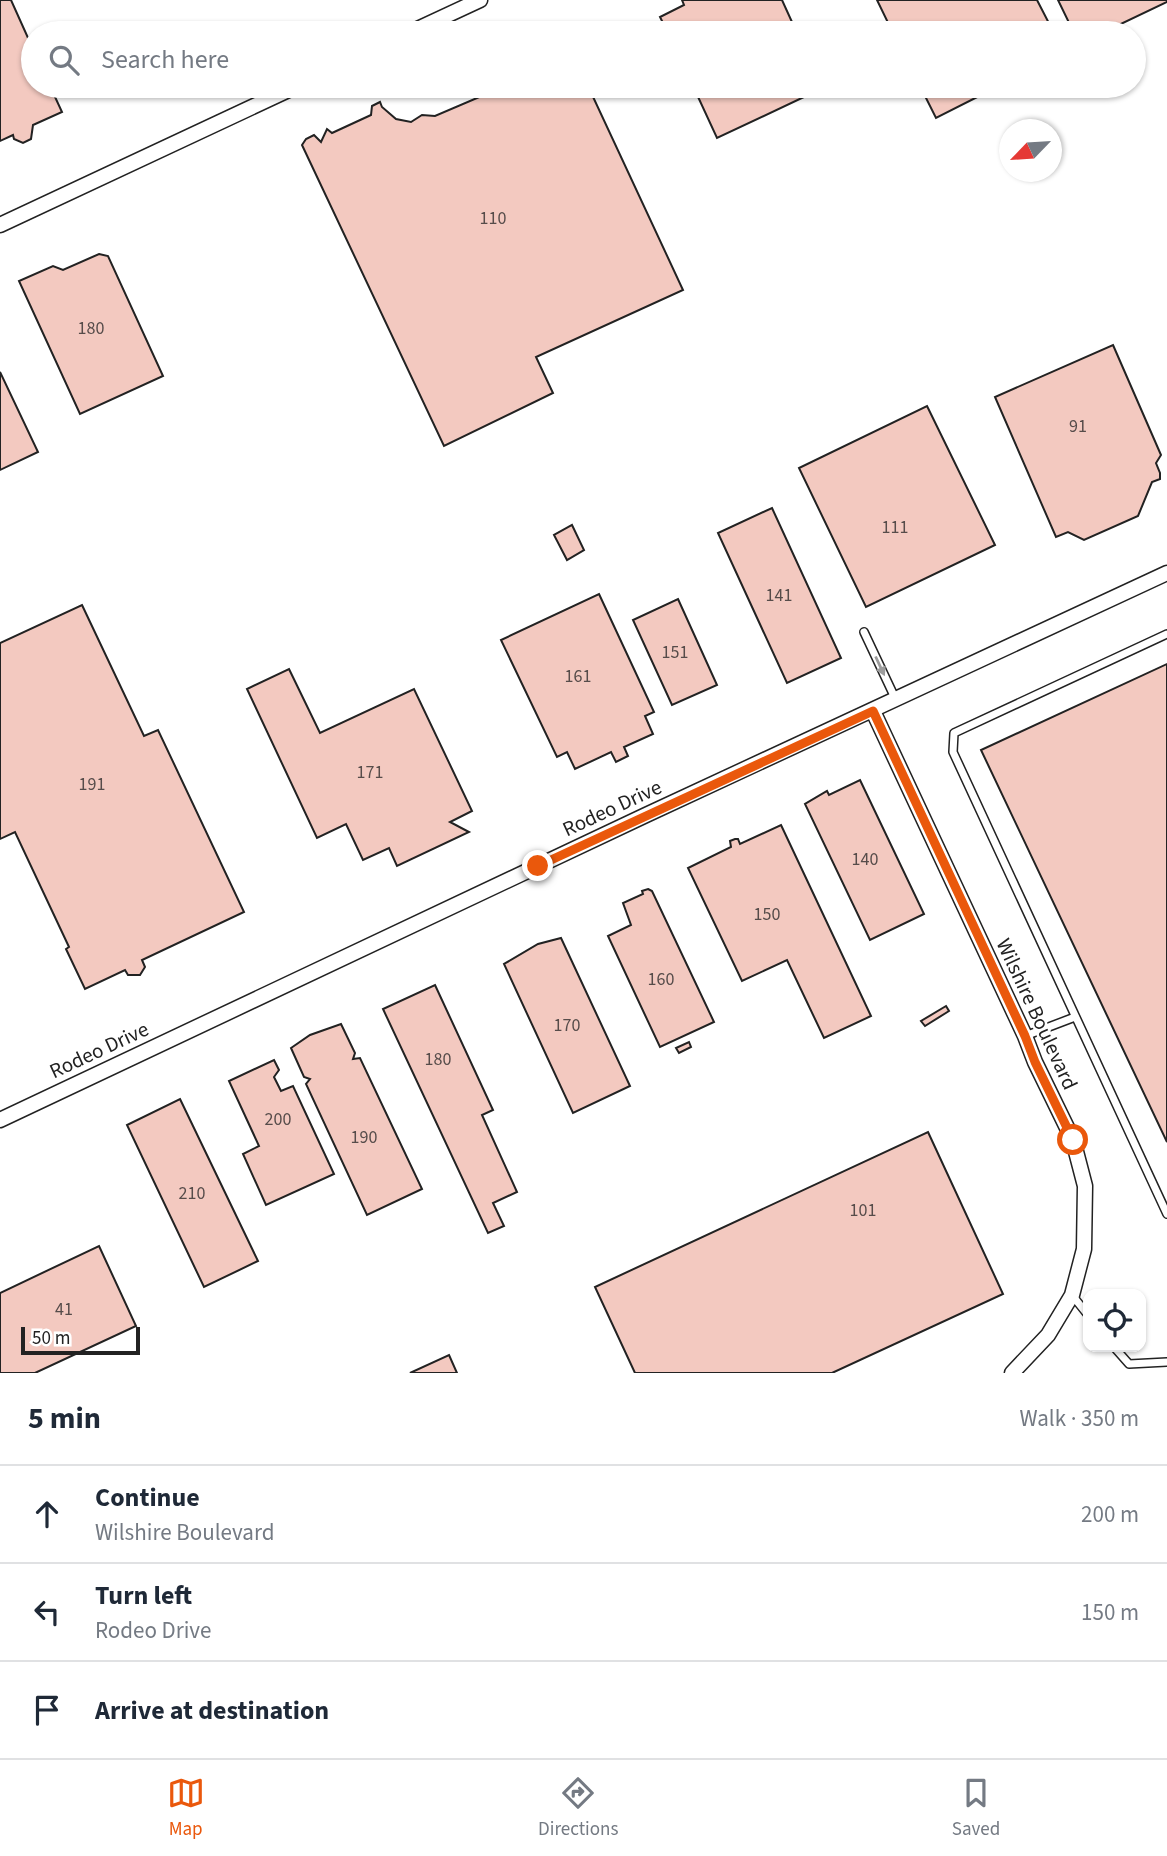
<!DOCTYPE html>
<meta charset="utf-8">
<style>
body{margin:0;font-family:"Source Sans 3",sans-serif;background:#f2f2f3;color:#1f2937}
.controls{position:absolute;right:21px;bottom:21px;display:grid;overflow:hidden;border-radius:14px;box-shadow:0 2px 5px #0004}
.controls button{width:63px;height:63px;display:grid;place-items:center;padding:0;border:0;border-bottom:2px solid #e0e1e3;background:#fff;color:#1f2937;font:35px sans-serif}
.compass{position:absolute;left:999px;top:119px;width:63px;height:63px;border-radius:50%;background:#fff;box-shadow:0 2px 5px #0004;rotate:245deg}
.scale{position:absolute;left:21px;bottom:18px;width:119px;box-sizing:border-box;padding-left:7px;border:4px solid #222;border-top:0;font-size:19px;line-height:24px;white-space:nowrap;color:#222;-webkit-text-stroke:5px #fff;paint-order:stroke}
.stop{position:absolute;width:21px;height:21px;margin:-16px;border:5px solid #ea580c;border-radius:50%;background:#fff}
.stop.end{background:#ea580c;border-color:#fff;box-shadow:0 2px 7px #0008}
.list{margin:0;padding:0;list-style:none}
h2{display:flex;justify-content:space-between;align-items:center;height:91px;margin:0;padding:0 28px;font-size:30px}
h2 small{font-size:23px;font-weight:400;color:#747a83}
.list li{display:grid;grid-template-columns:46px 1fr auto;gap:21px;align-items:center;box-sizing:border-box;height:98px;padding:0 28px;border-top:2px solid #e0e1e3}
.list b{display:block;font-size:26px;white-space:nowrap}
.list p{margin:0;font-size:23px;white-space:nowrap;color:#747a83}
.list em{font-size:23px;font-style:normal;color:#747a83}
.icon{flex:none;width:38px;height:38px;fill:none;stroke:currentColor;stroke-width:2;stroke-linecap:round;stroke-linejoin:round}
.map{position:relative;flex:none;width:1167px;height:1373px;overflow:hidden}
.search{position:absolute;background:#fff;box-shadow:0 2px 5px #0004;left:21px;right:21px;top:21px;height:77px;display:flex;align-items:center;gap:18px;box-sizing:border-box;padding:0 24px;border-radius:38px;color:#747a83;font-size:26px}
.sheet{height:385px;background:#fff}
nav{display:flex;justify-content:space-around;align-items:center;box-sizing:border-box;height:98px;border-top:2px solid #e0e1e3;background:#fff;font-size:19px;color:#747a83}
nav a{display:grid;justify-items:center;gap:4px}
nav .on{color:#ea580c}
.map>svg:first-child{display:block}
.building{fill:#f3c9c0;stroke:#222;stroke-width:2}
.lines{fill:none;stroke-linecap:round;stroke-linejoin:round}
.lane-casing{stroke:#222;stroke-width:10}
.street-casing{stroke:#222;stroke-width:17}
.lane{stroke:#fff;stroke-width:7}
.street{stroke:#fff;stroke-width:14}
.oneway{fill:#9c9c9c}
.route{stroke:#ea580c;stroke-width:9}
.labels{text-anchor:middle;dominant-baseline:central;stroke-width:5;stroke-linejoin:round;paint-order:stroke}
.number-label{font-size:18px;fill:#564c4a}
.street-label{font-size:21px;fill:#222;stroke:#fff}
</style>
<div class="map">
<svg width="1167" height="1373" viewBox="0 0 1167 1373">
<rect width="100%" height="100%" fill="#fff"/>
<!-- building -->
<g class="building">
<polygon points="0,0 11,0 33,49 33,86 50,86 62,112 33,125 31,139 23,143 14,139 13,135 0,141"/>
<polygon points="682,0 782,0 797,33 668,33 660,17 684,5"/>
<polygon points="877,0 1037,0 1054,33 893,33"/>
<polygon points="1058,0 1167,0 1167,2 1102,33 1074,33"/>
<polygon points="505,86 571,86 573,92 588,86 683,290 536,357 553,393 444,446 302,145 306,139 314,135 321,142 327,129 332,133 371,115 372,106 380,102 382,107 396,119 411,122 422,115 435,116"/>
<polygon points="693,86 822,86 823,88 717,138"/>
<polygon points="920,86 999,86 936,118"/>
<polygon points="99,254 108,256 163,376 80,414 19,281 53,266 63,270"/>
<polygon points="1113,345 1161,455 1156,463 1160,473 1160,479 1152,482 1138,516 1084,540 1068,532 1056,537 995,397"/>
<polygon points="0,372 38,452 0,470"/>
<polygon points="927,406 995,545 866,607 799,468"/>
<polygon points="772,508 841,658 787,683 718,533"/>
<polygon points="572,525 584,550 567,560 554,535"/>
<polygon points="599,594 654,712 645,716 653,734 624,747 628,756 616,762 611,752 575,769 567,752 557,757 501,640"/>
<polygon points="678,599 717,685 672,705 633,620"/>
<polygon points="82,605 144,736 158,730 244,912 142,960 145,967 140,975 128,975 125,970 85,989 66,949 69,947 15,832 0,839 0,643"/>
<polygon points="1167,664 1167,1142 981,750"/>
<polygon points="289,669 320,733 414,689 472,811 450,822 469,832 397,866 389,848 363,860 346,824 317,838 247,689"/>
<polygon points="860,780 924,914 870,940 805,804 827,791 829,795"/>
<polygon points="781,825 871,1016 824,1038 787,960 742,981 688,868 731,847 730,841 735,839 738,839 740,844"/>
<polygon points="648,889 652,891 714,1022 660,1047 608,936 631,925 623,903 643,894 642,891"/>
<polygon points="561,938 630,1086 573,1113 504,964 538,944"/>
<polygon points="435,985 493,1110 482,1115 517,1192 493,1203 504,1226 488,1233 383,1009"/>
<polygon points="946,1006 949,1011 925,1026 921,1021"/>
<polygon points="341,1024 355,1053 353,1059 360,1058 422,1189 367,1215 306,1084 310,1079 304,1077 291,1048 310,1035"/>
<polygon points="689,1042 691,1047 679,1053 676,1048"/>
<polygon points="274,1060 279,1070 274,1077 281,1091 293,1086 334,1174 266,1205 243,1154 259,1146 229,1081"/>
<polygon points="180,1099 258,1261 204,1287 127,1125"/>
<polygon points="928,1132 1003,1294 832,1373 635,1373 595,1287"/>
<polygon points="99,1246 136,1326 35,1373 0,1373 0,1293"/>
<polygon points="449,1355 457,1373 410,1373"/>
</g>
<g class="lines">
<defs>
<g id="lane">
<polyline points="864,632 896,700"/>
<polyline points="1167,634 954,733 953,752 1167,1214"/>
<polyline points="1025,1036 1075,1017"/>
<polyline points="1072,1295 1088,1315"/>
<polyline points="1114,1347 1129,1364 1167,1362"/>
</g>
<g id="street">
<polyline points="409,33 480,0"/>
<polyline points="0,225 297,86"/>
<polyline points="873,711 1025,1036 1035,1062 1073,1140 1085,1186 1084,1249 1072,1295 1048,1335 1012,1373"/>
<polyline points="0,1120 646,815 1167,573"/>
</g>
</defs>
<!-- lane casing -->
<use href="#lane" class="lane-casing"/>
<!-- street casing -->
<use href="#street" class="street-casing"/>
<!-- lane -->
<use href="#lane" class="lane"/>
<!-- street -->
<use href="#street" class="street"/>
</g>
<!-- one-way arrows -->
<defs><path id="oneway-solid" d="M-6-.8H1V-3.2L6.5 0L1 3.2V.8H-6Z" transform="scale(1.75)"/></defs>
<use class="oneway" href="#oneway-solid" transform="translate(880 666) rotate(65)"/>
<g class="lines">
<!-- route -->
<polyline class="route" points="538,866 873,711 1025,1036 1035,1062 1073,1140"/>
</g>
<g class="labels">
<!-- number labels -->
<g class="number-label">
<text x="493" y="218">110</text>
<text x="91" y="328">180</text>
<text x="1078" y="426">91</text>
<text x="895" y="527">111</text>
<text x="779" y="595">141</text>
<text x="675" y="652">151</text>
<text x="578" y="676">161</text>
<text x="370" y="772">171</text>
<text x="92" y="784">191</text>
<text x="865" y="859">140</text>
<text x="767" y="914">150</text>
<text x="661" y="979">160</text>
<text x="567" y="1025">170</text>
<text x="438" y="1059">180</text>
<text x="278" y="1119">200</text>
<text x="364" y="1137">190</text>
<text x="192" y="1193">210</text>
<text x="863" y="1210">101</text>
<text x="64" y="1309">41</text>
</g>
<!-- street labels -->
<g class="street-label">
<text transform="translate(612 808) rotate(-25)">Rodeo Drive</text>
<text transform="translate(1037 1014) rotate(65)">Wilshire Boulevard</text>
<text transform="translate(99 1050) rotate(-25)">Rodeo Drive</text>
</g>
</g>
</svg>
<div class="controls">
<button><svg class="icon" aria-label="locate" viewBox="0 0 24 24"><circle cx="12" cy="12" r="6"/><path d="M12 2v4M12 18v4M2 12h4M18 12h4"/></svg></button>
</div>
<svg class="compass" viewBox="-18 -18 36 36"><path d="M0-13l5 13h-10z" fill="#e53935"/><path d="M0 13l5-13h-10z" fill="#747a83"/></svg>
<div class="scale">50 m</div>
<div class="stop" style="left:1073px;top:1140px"></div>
<div class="stop end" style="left:538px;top:866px"></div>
<div class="search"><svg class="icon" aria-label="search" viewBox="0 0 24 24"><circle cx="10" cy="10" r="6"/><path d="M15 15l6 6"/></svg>Search here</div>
</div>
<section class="sheet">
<h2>5 min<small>Walk · 350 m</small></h2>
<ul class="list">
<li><svg class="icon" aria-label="ahead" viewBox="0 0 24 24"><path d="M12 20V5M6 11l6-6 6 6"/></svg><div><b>Continue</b><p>Wilshire Boulevard</p></div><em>200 m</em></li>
<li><svg class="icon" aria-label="left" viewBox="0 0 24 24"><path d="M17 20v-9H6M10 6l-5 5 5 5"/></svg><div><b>Turn left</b><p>Rodeo Drive</p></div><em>150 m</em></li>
<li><svg class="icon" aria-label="arrive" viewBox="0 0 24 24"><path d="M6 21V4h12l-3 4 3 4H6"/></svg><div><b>Arrive at destination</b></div></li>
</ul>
</section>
<nav>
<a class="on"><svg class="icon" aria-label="map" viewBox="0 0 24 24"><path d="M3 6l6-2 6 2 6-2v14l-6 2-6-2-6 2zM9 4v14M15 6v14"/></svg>Map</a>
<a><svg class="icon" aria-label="directions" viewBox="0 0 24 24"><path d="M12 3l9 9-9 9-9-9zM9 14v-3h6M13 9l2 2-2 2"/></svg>Directions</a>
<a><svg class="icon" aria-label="saved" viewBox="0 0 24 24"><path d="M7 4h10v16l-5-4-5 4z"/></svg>Saved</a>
</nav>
